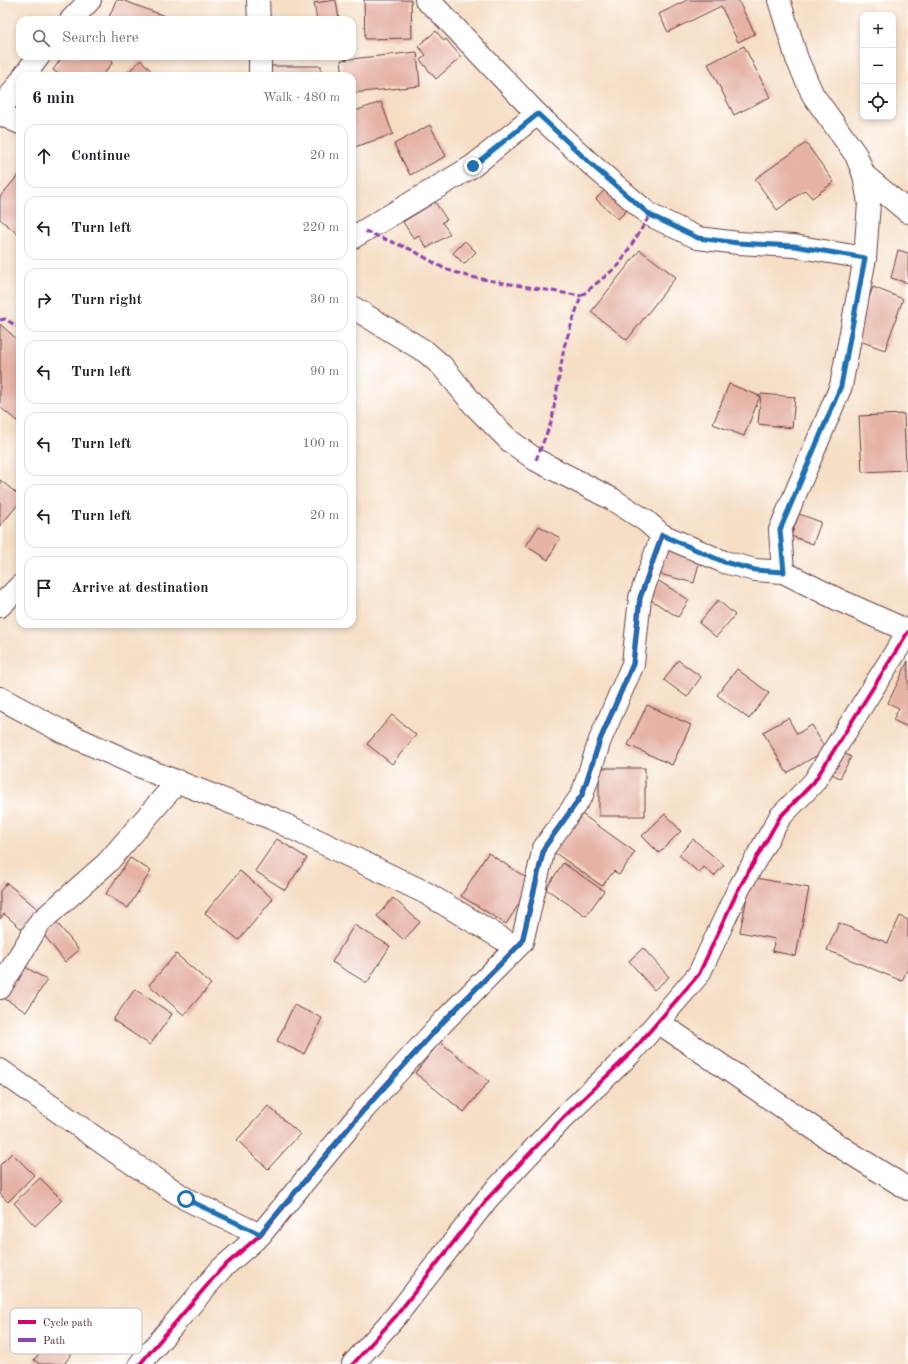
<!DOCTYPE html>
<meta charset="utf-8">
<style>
body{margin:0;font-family:"Old Standard TT",serif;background:#f6f6f6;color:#202124}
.controls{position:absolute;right:12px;top:12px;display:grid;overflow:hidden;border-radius:8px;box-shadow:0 2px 6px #0003}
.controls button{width:36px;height:36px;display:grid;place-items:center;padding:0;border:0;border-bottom:1px solid #e0e0e0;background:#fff;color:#202124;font:20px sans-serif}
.stop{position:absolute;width:12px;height:12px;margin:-9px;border:3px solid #1f6fb2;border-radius:50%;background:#fff}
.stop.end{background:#1f6fb2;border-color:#fff;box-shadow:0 1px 4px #0008}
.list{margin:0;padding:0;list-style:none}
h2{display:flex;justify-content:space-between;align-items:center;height:52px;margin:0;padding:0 16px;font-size:17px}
h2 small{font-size:13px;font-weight:400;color:#757577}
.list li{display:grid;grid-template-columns:26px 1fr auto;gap:12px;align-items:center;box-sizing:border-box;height:64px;margin:0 8px 8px;padding:0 8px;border:1px solid #e0e0e0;border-radius:12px}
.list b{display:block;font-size:15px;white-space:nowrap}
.list em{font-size:13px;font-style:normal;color:#757577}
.icon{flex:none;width:22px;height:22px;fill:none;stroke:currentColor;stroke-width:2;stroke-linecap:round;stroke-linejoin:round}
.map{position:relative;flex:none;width:908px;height:1364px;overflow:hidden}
.search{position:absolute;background:#fff;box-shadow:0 2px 6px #0003;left:16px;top:16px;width:340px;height:44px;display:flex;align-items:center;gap:10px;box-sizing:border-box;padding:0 14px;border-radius:12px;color:#757577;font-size:15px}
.panel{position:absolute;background:#fff;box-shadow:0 2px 6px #0003;left:16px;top:72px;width:340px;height:556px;border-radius:12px}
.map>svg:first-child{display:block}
.building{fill:#e5b2a4}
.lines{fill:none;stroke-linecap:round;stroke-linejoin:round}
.minor-casing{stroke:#643c42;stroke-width:24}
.minor{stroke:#fff;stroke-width:22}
.quiet{stroke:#8e44ad;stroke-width:3;stroke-dasharray:6 3;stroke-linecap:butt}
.cycleway-casing{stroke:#fff;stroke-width:6}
.cycleway{stroke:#d6006c;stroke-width:4}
.route{stroke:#1f6fb2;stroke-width:5}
.key{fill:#fff;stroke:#c9bcbf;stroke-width:1}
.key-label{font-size:11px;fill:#4a1f2b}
</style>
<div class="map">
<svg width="908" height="1364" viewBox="0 0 908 1364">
<rect width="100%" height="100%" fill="#fff"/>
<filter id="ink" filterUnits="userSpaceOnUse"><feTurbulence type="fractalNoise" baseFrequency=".025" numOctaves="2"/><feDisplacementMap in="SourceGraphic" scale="8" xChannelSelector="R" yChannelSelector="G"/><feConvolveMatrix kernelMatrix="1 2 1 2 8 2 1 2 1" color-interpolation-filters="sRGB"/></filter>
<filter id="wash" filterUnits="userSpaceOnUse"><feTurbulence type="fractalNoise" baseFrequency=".012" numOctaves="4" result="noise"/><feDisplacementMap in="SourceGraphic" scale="16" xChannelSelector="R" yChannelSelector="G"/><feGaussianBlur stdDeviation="0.9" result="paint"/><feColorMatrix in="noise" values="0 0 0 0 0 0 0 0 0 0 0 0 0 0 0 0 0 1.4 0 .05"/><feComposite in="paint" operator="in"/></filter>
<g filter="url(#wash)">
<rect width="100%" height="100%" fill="#f5dec4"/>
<g id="blocks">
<!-- building -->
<g class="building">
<polygon points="116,0 122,0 170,18 170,20 108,20"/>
<polygon points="336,0 339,20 317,20 314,3"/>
<polygon points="364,0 411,0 412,38 365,39"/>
<polygon points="687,0 738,0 755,34 738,42 721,6 668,32 659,14"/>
<polygon points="436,31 444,41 446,39 461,57 436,79 420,60 426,55 418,46"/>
<polygon points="744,46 770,97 734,115 708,64"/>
<polygon points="417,52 420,86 352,93 352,76 343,76 341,60"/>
<polygon points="63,56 104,56 113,62 102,76 61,76 53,70"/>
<polygon points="141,60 156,76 124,76"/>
<rect x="265" y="66" width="56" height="10"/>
<polygon points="381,102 393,134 352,148 352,112"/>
<polygon points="430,125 446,156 410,175 394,144"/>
<polygon points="806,143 834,182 812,198 805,190 777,210 755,179"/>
<polygon points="20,173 20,236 0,219 0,197"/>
<polygon points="608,186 630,207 618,219 596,199"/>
<polygon points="435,202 447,220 442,222 450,234 427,248 419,236 414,239 403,222"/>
<polygon points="465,241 476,252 464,264 453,253"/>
<polygon points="640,250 676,277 627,340 591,312"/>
<polygon points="898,250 908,253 908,283 891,278"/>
<polygon points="873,287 903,299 885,350 854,339"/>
<polygon points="0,324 20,342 20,422 18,422 0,407"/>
<polygon points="729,384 760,396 744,436 713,424"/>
<polygon points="761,394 795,397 792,428 758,424"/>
<polygon points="904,414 906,470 862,472 859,416"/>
<polygon points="0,480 20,496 20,502 0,526"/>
<polygon points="799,514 821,522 813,544 791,536"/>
<polygon points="539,526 560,538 548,560 526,546"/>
<polygon points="662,546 701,555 694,583 655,573"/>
<polygon points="654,578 689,600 678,617 643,595"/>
<polygon points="718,600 735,615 716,637 699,623"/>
<polygon points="678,660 701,677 687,697 664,680"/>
<polygon points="908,661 908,727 893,720 899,708 888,703"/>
<polygon points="737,669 769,693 749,719 717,695"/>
<polygon points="647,705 691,725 672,765 628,745"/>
<polygon points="392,715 416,735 392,764 367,744"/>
<polygon points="788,718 797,734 812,725 826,750 787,773 763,732"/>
<polygon points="840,751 851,757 840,778 828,772"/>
<rect x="599" y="768" width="46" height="48"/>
<polygon points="579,812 635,852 619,875 614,871 602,886 551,850"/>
<polygon points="665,814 681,831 659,853 642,836"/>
<polygon points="277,839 307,858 285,890 255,871"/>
<polygon points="693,839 724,865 714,876 704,867 699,873 679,855"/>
<polygon points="488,853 533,882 506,924 461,896"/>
<polygon points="130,858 151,871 128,908 106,894"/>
<polygon points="563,863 604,891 586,916 546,889"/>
<polygon points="240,871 273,899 239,940 205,913"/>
<polygon points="751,877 809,888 796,956 772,951 775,939 740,932"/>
<polygon points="7,883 40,911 23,930 4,914 0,919 0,891"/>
<polygon points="393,898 420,922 404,940 377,916"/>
<polygon points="900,916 908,920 908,967 902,981 827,950 839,923 888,943"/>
<polygon points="54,919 79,950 65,962 40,930"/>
<polygon points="354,925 390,946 367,983 332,962"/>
<polygon points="643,948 669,977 654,990 629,961"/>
<polygon points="176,954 211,984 184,1015 149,985"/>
<polygon points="22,965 47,980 26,1012 2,997"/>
<polygon points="135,989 172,1014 150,1045 113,1020"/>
<polygon points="294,1005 322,1018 304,1054 277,1041"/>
<polygon points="440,1042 489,1081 464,1112 415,1073"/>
<polygon points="268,1106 300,1134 268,1169 237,1140"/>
<polygon points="12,1153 34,1175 8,1202 0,1194 0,1165"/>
<polygon points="40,1178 62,1200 35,1226 14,1203"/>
<polygon points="56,1332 76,1348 64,1364 40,1364 34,1360"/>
</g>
</g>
</g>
<g filter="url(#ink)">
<use href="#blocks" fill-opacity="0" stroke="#643c42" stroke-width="1"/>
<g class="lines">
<defs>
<g id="minor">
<polyline points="258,0 259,20"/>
<polyline points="426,0 438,10 537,114 593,166 650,215 698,238 738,243 794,246 865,258"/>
<polyline points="779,0 797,59 813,95 856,155 864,175 869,203 865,258 841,386 780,530 783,572"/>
<polyline points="71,20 90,0"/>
<polyline points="260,56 260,76"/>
<polyline points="24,76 39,56"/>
<polyline points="0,110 20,82"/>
<polyline points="0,114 20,123"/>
<polyline points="864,175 908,212"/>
<polyline points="352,238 473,166 537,114"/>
<polyline points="352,307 426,352 442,366 474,405 510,441 536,460 612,499 646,521 662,535 724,562 755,570 783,572 839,600 908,631"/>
<polyline points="0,606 20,586"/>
<polyline points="0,698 63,732 155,773 271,818 424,892 516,947"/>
<polyline points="0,988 40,922 107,863 178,781"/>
<polyline points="658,1022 844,1149 908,1189"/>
<polyline points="0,1070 114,1151 186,1199 260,1235"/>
<polyline points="140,1364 221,1269 260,1235 364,1109 443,1022 522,942 544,848 582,795 600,740 633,664 640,598 662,535"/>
<polyline points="353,1364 396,1316 488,1198 563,1118 631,1053 699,974 738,890 780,817 814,782 908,632"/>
</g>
</defs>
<!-- minor casing -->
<use href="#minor" class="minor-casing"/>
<!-- minor -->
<use href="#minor" class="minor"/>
<!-- quiet -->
<g class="quiet">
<polyline points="365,231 412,250 445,269 470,277 581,296"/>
<polyline points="0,320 5,319 20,328"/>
<polyline points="536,460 552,420 564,347 581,296 619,265 650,215"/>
</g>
<defs>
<g id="cycleway">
<polyline points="140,1364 221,1269 260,1235 364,1109 443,1022 522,942 544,848 582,795 600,740 633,664 640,598 662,535"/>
<polyline points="353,1364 396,1316 488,1198 563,1118 631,1053 699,974 738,890 780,817 814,782 908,632"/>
</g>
</defs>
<!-- cycleway casing -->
<use href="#cycleway" class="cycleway-casing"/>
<!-- cycleway -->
<use href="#cycleway" class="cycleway"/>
</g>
</g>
<g class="lines" filter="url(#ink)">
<!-- route -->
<polyline class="route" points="186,1199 260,1234 364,1110 443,1022 522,942 544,848 582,795 600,740 633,664 640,598 662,535 724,562 755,570 784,572 780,530 841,386 865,258 794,246 738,243 698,238 650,215 593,166 538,114 473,166"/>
</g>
<!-- legend -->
<rect x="10" y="1308" width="132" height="46" rx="6" class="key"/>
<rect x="18" y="1320" width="18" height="4" fill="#d6006c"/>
<rect x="18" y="1338" width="18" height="4" fill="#8e44ad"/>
<g class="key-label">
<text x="43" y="1326">Cycle path</text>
<text x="43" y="1344">Path</text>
</g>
</svg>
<div class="controls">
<button>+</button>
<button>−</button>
<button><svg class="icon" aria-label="locate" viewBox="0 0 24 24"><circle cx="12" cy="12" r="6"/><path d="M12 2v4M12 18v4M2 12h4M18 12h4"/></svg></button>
</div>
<div class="stop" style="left:186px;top:1199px"></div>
<div class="stop end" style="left:473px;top:166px"></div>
<div class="search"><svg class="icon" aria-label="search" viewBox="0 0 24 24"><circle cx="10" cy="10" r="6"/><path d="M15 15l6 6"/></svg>Search here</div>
<section class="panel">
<h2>6 min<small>Walk · 480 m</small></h2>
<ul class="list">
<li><svg class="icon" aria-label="ahead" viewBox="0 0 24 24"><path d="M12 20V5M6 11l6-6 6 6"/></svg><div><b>Continue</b></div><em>20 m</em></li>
<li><svg class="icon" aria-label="left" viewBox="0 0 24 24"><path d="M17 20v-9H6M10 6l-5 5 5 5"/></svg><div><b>Turn left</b></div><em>220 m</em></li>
<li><svg class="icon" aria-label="right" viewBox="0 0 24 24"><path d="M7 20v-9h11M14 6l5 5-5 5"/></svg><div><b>Turn right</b></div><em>30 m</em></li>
<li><svg class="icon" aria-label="left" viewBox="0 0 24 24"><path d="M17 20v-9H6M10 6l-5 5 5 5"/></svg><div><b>Turn left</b></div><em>90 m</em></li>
<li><svg class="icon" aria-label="left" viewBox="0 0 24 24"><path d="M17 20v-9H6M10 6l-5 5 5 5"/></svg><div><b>Turn left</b></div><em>100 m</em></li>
<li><svg class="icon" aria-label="left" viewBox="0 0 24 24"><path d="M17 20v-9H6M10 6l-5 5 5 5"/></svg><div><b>Turn left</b></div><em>20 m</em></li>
<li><svg class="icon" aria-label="arrive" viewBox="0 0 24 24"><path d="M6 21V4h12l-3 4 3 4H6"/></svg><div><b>Arrive at destination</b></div></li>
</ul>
</section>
</div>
